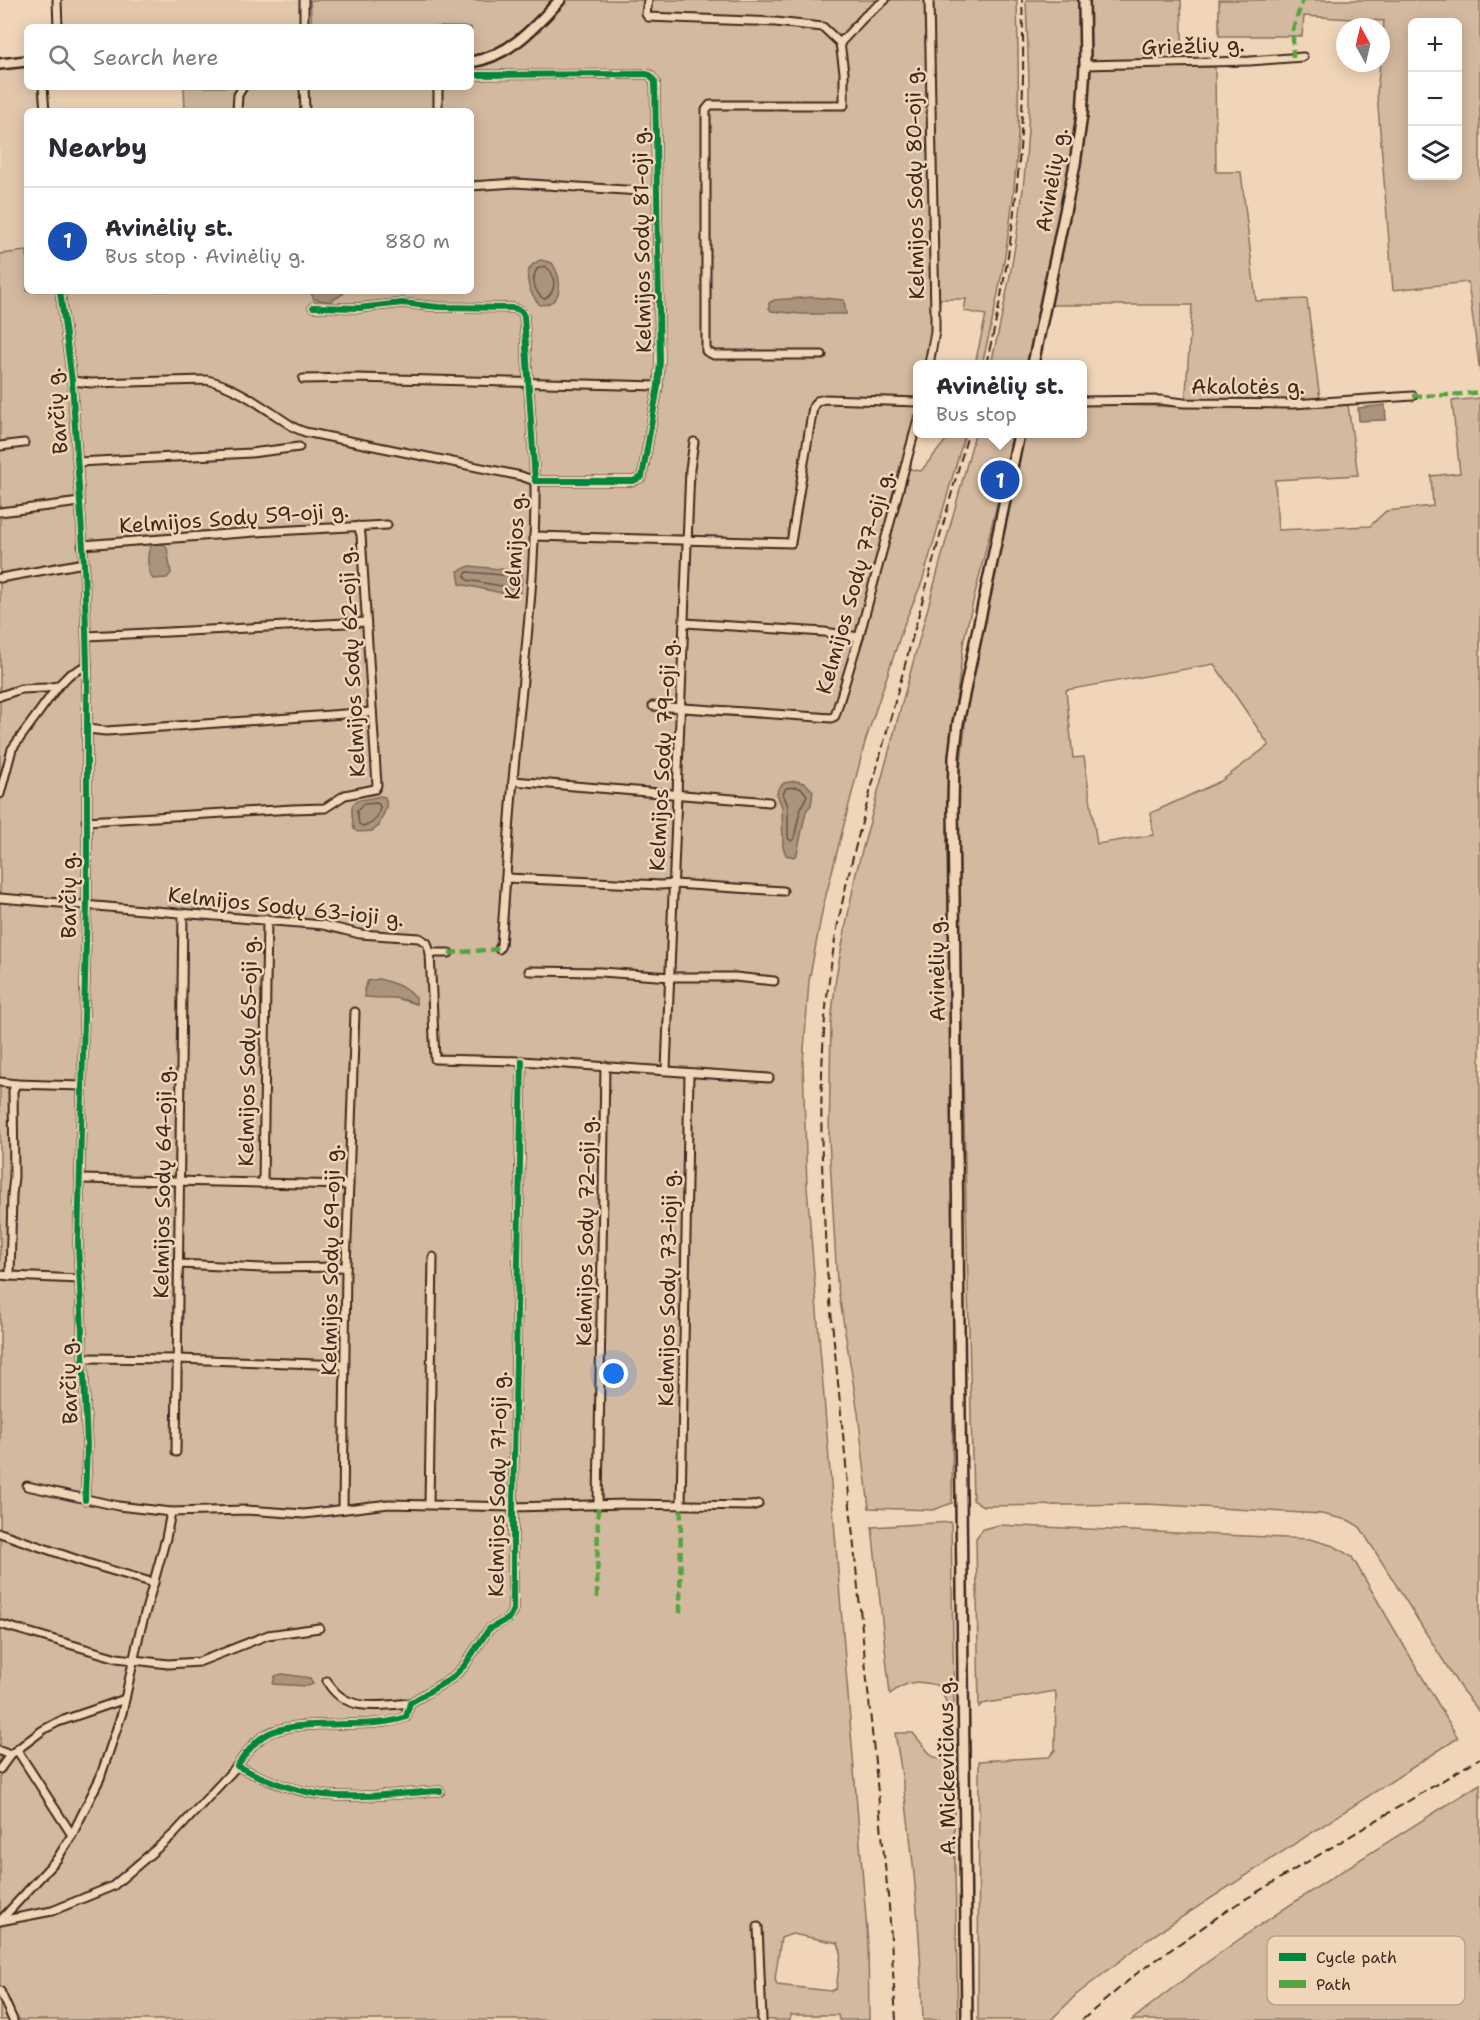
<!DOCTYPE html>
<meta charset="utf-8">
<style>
body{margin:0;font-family:"Shantell Sans",sans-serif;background:#f7f7f7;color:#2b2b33}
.controls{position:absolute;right:18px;top:18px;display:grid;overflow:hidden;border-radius:9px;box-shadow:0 3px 15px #0003}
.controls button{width:54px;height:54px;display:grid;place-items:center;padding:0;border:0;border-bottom:2px solid #e1e1e2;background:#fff;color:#2b2b33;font:30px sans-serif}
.compass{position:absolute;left:1336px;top:18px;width:54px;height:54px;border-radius:50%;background:#fff;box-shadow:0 3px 15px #0003;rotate:352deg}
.you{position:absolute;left:614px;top:1374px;width:21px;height:21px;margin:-15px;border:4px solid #fff;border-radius:50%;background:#1a73e8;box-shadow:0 0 0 9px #1a73e833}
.badge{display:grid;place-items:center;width:39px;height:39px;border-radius:50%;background:#0f766e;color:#fff;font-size:20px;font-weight:700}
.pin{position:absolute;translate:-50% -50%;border:3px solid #fff;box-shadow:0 2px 6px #0006}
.popup{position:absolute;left:913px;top:360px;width:174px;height:78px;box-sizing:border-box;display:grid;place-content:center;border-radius:9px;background:#fff;filter:drop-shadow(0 2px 4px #0005);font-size:20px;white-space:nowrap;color:#7c7c81}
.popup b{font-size:22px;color:#2b2b33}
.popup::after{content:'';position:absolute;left:50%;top:100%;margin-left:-12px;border:12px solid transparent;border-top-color:#fff}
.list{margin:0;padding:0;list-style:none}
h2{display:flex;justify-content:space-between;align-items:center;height:78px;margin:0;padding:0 24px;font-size:26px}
h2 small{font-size:20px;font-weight:400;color:#7c7c81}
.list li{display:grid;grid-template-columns:39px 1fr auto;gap:18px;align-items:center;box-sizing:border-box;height:108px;padding:0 24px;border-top:2px solid #e1e1e2}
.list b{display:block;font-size:22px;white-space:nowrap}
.list p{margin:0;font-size:20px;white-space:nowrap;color:#7c7c81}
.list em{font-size:20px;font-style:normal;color:#7c7c81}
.icon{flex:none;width:33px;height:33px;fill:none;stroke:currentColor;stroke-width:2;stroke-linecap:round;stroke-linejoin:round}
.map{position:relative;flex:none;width:1480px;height:2020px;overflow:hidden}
.search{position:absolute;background:#fff;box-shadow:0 3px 15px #0003;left:24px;top:24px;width:450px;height:66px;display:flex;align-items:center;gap:15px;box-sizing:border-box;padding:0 21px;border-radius:9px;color:#7c7c81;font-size:22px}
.panel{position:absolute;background:#fff;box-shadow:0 3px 15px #0003;left:24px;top:108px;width:450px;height:186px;border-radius:9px}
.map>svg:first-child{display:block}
.built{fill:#e2c7ab}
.green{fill:#d3b99f;stroke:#87725e;stroke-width:1.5;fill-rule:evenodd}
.water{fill:#ab947e;stroke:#7e6a58;stroke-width:1.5}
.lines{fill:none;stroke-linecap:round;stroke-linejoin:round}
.shore{stroke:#685444;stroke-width:1.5}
.street-casing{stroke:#3b2a1e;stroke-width:11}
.secondary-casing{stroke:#3b2a1e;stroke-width:14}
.street{stroke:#f1d5b8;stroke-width:7}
.secondary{stroke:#f1d5b8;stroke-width:9}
.rail{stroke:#3b2a1e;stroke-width:2;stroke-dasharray:9 4.5;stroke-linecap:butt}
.quiet{stroke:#54a441;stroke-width:4.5;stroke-dasharray:9 4.5;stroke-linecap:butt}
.cycleway-casing{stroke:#f1d5b8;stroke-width:10}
.cycleway{stroke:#00873e;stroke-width:6}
.labels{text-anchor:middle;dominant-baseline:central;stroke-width:5;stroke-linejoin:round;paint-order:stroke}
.street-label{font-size:21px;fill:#3b2a1e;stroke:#f1d5b8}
.key{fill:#f1d5b8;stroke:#baa28a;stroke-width:1.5}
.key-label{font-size:16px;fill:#3b2a1e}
</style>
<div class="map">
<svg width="1480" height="2020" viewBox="0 0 1480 2020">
<rect width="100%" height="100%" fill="#f1d5b8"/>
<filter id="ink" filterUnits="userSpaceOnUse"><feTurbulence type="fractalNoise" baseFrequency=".0167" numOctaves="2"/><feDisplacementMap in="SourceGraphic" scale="12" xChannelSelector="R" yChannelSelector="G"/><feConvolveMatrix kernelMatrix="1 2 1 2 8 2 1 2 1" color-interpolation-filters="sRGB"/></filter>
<g filter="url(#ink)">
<!-- built -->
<g class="built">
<polygon points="63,0 310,0 312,27 65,27"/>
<polygon points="27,68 27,87 40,87 41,111 27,111 27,251 0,254 0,71"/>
</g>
<!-- green -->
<g class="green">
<path d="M 310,0 L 552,0 C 529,25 506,49 471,56 L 471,27 L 312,27 Z"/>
<path d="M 568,0 L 1017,0 C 1018,44 1019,89 1018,133 C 1015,211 1001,289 982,364 L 975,364 L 986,315 L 964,311 L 966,299 L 940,299 L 936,340 L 931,364 L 918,364 L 917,432 L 910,469 L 921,471 L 951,434 L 965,434 L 922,582 L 905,622 L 865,742 L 823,907 L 809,981 L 803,1063 L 807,1187 L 868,1943 L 869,2020 L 839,2020 L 838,2015 L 791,2015 L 790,2020 L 0,2020 L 0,1927 L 11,1914 L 0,1912 L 0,254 L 27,251 L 27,291 L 471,291 L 471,111 L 185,111 L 184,87 L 471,87 L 471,65 C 518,53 535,35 568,0 ZM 368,981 L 416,1004 L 364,989 ZM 792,1934 L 838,1943 L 841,1952 L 836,1989 L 831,1991 L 777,1985 L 775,1979 L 781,1938 Z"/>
<path d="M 1026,0 L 1079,0 C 1081,56 1078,113 1070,168 C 1060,234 1042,299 1029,364 L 991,364 C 1012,277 1028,187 1029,96 C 1029,64 1027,32 1026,0 Z"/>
<path d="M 1090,0 L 1181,0 L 1183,67 L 1215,67 L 1216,172 L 1241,172 L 1256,301 L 1307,299 L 1321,407 L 1348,405 L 1358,475 L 1275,480 L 1278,530 L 1370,526 L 1386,511 L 1433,506 L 1431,476 L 1460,473 L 1452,401 L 1480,398 L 1480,1712 L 1461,1689 L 1360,1527 L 1348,1520 L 1322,1514 L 1146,1504 L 983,1506 L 973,1500 L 958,863 L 959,781 L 969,689 L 1023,434 L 1082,434 L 1083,404 L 1185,407 L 1192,305 L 1050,305 L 1080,155 L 1090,62 ZM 1214,664 L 1269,745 L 1221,781 L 1151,813 L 1153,835 L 1097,844 L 1084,757 L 1073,758 L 1066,690 Z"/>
<path d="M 1219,0 L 1480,0 L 1480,372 L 1468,282 L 1393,290 L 1377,94 L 1384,21 L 1304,16 L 1302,36 L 1219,36 ZM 1412,22 L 1458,22 L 1458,176 L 1412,176 Z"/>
<polygon points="975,434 1014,434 964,639 950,751 948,797 954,1291 952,1503 933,1510 869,1508 858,1413 837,1282 829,1140 831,1023 836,977 856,873"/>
<path d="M 951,1522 L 954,1704 L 948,1706 L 939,1686 C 918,1680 908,1680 890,1694 L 872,1527 Z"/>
<polygon points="999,1525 1310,1539 1334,1546 1352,1557 1458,1738 1148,1939 1076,1995 1051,2020 978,2020 979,1761 1049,1757 1055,1750 1056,1694 1055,1691 982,1704 979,1707 976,1538 983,1529"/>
<path d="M 895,1733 L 913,1733 L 932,1756 L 953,1764 L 958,2020 L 923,2020 C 920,1924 912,1828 895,1733 Z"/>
<path d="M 1480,1784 L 1480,2020 L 1132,2020 C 1241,1931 1361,1859 1480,1784 Z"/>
</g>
<!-- water -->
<g class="water">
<path d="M 541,260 L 552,263 C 562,278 565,304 540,305 C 528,292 519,268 541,260 Z"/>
<polygon points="310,291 344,291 344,293 330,302 314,299"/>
<polygon points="813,297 844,300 846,314 801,314 771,311 769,308 769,303 774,300"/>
<polygon points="1385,405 1386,420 1359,421 1358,408"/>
<path d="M 162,543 L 167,548 L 171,573 L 167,578 L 153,579 C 147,572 146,551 152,544 Z"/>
<polygon points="470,566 519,571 522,574 521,592 502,593 460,584 458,571"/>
<polygon points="797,781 806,784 813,791 811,805 806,811 797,854 794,857 786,855 783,847 782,807 777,794 778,789 784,783"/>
<path d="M 380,796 L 385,797 C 390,809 381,815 379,826 L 372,831 L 358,832 L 354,829 C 348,795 353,803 380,796 Z"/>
<path d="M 379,979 C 394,983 405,987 416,997 L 416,1004 C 397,995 385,999 365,997 L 364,990 L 368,981 Z"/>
<polygon points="282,1674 310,1678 313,1684 308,1686 273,1684 275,1676"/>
</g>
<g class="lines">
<!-- shore -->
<g class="shore">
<path d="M 545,266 C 557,274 557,293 544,299 C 534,292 531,279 537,269 Z"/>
<polygon points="467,572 514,576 516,578 516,585 513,588 467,580 465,576"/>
<polygon points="797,787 802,789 807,795 800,810 794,839 791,841 788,838 788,806 783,794 786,788"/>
<path d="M 363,804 L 377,803 L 380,806 C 379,817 373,825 362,826 L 359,824 L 357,811 Z"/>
</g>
<defs>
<g id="street">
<polyline points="57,0 58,27"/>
<polyline points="304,0 304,27"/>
<polyline points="648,0 646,14 648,17 775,22 823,27 840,43"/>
<polyline points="929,0 935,315 935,332 929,364"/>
<polyline points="1085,65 1250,61 1303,57"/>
<polyline points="43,87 45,111"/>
<polyline points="304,87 305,111"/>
<polyline points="237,111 238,95 243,87"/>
<polyline points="438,111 438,87"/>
<polyline points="471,186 515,183 656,192"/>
<polyline points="60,291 72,381 84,563 87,665 87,904 78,1243 87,1444 85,1500"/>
<polyline points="313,307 359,308 402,303 438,307 514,308 521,311 524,316 535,481 633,481 642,477 658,386 660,361 655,82 650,75 646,74 471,75"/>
<polyline points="822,355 714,355 706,351 706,110 710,105 844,105 844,72 840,43 866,15 885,0"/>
<polyline points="303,379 357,378 658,386"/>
<path d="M 72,381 L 91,383 L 207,380 C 239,387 268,411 295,428 L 305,432 L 521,476 L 535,481 C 536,573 524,666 515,758 C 509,820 506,883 501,945 L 499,949"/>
<polyline points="1082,401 1160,400 1184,403 1293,404 1413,396"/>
<polyline points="0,446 24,443"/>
<polyline points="78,462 251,453 299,447"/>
<polyline points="0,512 80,502"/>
<polyline points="534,536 791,543 813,407 817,401 825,399 918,402"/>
<polyline points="82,545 255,532 387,525"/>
<polyline points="0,578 84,563"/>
<polyline points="685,623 824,632 859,637"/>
<polyline points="87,636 366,622"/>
<polyline points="0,696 21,689 45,688 58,686 69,675 87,665"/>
<polyline points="653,706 818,717 831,718 835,716 859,637 918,419"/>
<polyline points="87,729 106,731 372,712"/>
<polyline points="513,781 769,802"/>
<polyline points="0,794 12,749 58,686"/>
<polyline points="86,821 293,809 325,808 345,795 375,789 377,785 361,535 358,526"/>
<polyline points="506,878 661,885 674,884 783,891"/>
<polyline points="0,898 323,925 360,934 419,938 427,943 430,953 435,1059 522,1061 769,1078"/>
<polyline points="430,953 449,953"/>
<polyline points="529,971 601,972 671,977 735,977 774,981"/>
<polyline points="666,1070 690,469 694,442"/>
<polyline points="0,1082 16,1084 13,1091 14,1177 12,1195 10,1276 0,1275"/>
<polyline points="16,1084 82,1086"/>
<polyline points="81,1179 349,1185"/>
<polyline points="263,1184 267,919"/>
<polyline points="179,1264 262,1268 346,1267"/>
<polyline points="10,1276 80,1279"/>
<polyline points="85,1358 178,1359 344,1365"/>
<polyline points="176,1452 183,913"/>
<polyline points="27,1486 118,1506 171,1512 246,1510 304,1514 389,1504 513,1507 627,1504 751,1506 758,1504"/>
<polyline points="429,1504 433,1257"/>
<polyline points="598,1504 605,1066"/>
<polyline points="681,1505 689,1073"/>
<polyline points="343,1509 346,1267 355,1012"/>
<polyline points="0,1533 87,1563 154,1583"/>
<polyline points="0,1624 117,1658 168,1664 199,1662 268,1635 319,1628"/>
<path d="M 327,1681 C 344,1713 380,1706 410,1703"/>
<polyline points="17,1750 72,1835"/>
<polyline points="0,1751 10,1755 43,1730 58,1722 125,1699"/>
<polyline points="0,1769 10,1755"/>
<path d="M 440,1791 C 402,1793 362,1799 324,1795 C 293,1791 265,1780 237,1766 C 244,1756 251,1745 261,1738 C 290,1715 368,1732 406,1717 L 410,1703 L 452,1678 L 464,1666 L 489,1629 L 508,1619 L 513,1610 L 513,1507 L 522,1061"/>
<polyline points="0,1921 57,1859 72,1835 100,1778 122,1713 139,1635 166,1538 171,1512"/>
<polyline points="0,1921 52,1911 113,1886 175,1833 237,1766"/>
<polyline points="758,1927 762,2020"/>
<polyline points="0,1991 13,2020"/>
</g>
<g id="secondary">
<path d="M 471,62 C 510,56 535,27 560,0"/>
<polyline points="0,64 27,61"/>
<polyline points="1033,364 1075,164 1082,115 1085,65 1084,0"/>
<polyline points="967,2020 953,806 954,757 958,723 1019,434"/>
</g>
</defs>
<!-- street casing -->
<use href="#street" class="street-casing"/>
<!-- secondary casing -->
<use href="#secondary" class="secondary-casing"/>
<!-- street -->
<use href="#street" class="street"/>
<!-- secondary -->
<use href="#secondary" class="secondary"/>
<!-- rail -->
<g class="rail">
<path d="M 986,364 C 1016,244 1027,124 1022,0"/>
<path d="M 896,2020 L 889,1906 L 827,1270 C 821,1164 816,1058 833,952 C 845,876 868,802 888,727 C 915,629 941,531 968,434"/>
<polyline points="1082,2020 1136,1974 1229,1909 1480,1758"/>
</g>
<!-- quiet -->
<g class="quiet">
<polyline points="1293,58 1293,29 1303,0"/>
<polyline points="1413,396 1452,395 1480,392"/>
<polyline points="449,953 499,949"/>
<polyline points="597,1598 598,1504"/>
<polyline points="680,1613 681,1505"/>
</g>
<defs>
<g id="cycleway">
<polyline points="60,291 72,381 84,563 87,665 87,904 78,1243 87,1444 85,1500"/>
<polyline points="313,307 359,308 402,303 438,307 514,308 521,311 524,316 535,481 633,481 642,477 658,386 660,361 655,82 650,75 646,74 471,75"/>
<path d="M 440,1791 C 402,1793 362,1799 324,1795 C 293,1791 265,1780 237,1766 C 244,1756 251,1745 261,1738 C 290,1715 368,1732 406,1717 L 410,1703 L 452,1678 L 464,1666 L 489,1629 L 508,1619 L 513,1610 L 513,1507 L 522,1061"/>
</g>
</defs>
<!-- cycleway casing -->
<use href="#cycleway" class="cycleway-casing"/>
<!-- cycleway -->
<use href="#cycleway" class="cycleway"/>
</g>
</g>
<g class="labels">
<!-- street labels -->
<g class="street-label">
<text transform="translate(1193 46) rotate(-2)">Griežlių g.</text>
<text transform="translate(1052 180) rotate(-80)">Avinėlių g.</text>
<text transform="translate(915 183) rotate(-91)">Kelmijos Sodų 80-oji g.</text>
<text transform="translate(642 240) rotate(-91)">Kelmijos Sodų 81-oji g.</text>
<text x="1248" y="387">Akalotės g.</text>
<text transform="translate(57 411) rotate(-95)">Barčių g.</text>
<text transform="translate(234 518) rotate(-4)">Kelmijos Sodų 59-oji g.</text>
<text transform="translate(515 546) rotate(-87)">Kelmijos g.</text>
<text transform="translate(855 582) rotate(-74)">Kelmijos Sodų 77-oji g.</text>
<text transform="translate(352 662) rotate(-93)">Kelmijos Sodų 62-oji g.</text>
<text transform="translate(663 755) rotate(-87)">Kelmijos Sodų 79-oji g.</text>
<text transform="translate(69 895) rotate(-90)">Barčių g.</text>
<text transform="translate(286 907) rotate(6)">Kelmijos Sodų 63-ioji g.</text>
<text transform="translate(937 969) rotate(-91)">Avinėlių g.</text>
<text transform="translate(248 1051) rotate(-89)">Kelmijos Sodų 65-oji g.</text>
<text transform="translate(163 1182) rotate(-89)">Kelmijos Sodų 64-oji g.</text>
<text transform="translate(586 1231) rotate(-89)">Kelmijos Sodų 72-oji g.</text>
<text transform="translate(331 1260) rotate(-89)">Kelmijos Sodų 69-oji g.</text>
<text transform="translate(668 1288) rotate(-89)">Kelmijos Sodų 73-ioji g.</text>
<text transform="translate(69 1381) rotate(-92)">Barčių g.</text>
<text transform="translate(498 1484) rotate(-89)">Kelmijos Sodų 71-oji g.</text>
<text transform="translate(947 1766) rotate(-91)">A. Mickevičiaus g.</text>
</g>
</g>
<!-- legend -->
<rect x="1267" y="1936" width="198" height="69" rx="9" class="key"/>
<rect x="1279" y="1953" width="27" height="8" fill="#00873e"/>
<rect x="1279" y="1980" width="27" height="8" fill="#54a441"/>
<g class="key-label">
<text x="1316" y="1963">Cycle path</text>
<text x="1316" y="1990">Path</text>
</g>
</svg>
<div class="controls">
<button>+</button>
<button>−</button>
<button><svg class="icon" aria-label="layers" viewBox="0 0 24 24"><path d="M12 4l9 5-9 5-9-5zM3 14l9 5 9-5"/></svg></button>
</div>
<svg class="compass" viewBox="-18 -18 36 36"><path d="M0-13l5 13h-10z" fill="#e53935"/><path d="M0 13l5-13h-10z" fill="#7c7c81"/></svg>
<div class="you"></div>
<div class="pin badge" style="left:1000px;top:480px;background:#1a4fb4">1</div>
<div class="popup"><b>Avinėlių st.</b>Bus stop</div>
<div class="search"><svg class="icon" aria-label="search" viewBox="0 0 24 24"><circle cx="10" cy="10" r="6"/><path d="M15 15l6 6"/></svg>Search here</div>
<section class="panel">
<h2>Nearby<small></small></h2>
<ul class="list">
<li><span class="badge" style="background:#1a4fb4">1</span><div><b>Avinėlių st.</b><p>Bus stop · Avinėlių g.</p></div><em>880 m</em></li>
</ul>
</section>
</div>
